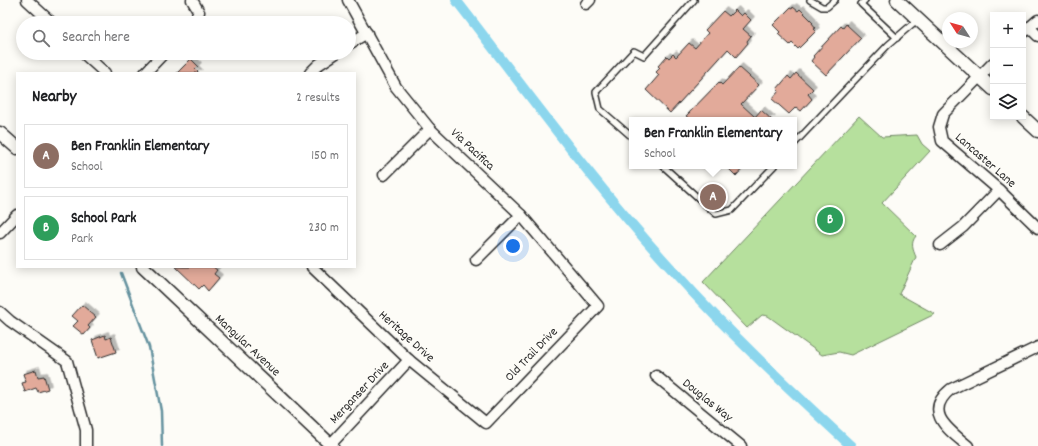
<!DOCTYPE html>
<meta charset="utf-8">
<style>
body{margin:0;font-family:Dekko,sans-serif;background:#f6f6f6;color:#202124}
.controls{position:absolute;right:12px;top:12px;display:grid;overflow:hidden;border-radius:0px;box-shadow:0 2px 10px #0003}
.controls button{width:36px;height:36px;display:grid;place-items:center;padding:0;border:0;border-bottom:1px solid #e0e0e0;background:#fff;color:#202124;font:20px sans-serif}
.compass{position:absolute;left:942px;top:12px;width:36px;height:36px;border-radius:50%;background:#fff;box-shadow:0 2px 10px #0003;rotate:306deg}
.you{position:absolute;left:513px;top:246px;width:14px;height:14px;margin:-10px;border:3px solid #fff;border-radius:50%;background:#1a73e8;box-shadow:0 0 0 6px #1a73e833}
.badge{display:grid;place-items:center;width:26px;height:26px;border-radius:50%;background:#b45309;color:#fff;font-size:13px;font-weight:700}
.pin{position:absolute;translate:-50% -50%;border:2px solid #fff;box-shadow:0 1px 4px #0006}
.popup{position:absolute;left:629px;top:117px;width:168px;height:52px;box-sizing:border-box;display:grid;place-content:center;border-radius:0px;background:#fff;filter:drop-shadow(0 1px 3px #0005);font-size:13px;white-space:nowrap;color:#757577}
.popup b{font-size:15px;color:#202124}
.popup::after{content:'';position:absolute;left:50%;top:100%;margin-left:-8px;border:8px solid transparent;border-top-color:#fff}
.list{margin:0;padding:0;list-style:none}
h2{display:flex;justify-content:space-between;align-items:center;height:52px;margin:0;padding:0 16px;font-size:17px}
h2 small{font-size:13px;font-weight:400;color:#757577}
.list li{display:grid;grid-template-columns:26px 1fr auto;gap:12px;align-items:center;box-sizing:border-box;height:64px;margin:0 8px 8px;padding:0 8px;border:1px solid #e0e0e0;border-radius:0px}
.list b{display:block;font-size:15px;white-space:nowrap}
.list p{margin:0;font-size:13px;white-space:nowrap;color:#757577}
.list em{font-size:13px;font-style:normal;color:#757577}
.icon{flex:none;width:22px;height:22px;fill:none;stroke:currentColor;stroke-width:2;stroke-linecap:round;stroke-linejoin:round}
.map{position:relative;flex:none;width:1038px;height:446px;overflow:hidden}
.search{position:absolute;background:#fff;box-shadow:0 2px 10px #0003;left:16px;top:16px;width:340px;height:44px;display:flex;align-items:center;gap:10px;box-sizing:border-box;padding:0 14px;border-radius:22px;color:#757577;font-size:15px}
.panel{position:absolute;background:#fff;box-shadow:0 2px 10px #0003;left:16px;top:72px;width:340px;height:196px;border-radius:0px}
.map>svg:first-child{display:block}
.green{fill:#b6e09d;stroke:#708664}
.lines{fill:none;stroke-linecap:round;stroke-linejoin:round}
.stream{stroke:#65929f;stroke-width:2.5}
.canal{stroke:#8cd6ed;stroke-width:10}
.building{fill:#e2aa9a;stroke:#2b2b2b;filter:url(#shadow)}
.service-casing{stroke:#2b2b2b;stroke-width:8}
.minor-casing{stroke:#2b2b2b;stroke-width:13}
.tertiary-casing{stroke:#2b2b2b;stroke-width:15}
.service{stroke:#fdfcf7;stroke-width:5}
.minor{stroke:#fdfcf7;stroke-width:10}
.tertiary{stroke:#fdfcf7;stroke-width:12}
.labels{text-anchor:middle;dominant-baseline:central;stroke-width:3;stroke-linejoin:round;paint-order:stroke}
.street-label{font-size:13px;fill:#2b2b2b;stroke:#fdfcf7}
</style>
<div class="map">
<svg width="1038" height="446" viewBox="0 0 1038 446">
<defs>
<filter id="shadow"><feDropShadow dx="3.5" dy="-3.5" stdDeviation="0" flood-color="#0004"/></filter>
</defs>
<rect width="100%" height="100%" fill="#fdfcf7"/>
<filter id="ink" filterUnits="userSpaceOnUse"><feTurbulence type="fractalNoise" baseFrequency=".025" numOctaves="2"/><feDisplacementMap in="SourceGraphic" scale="8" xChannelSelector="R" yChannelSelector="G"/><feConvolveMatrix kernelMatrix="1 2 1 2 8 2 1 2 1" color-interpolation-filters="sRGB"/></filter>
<g filter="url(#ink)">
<!-- green -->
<path class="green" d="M 859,116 L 882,137 L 917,135 L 922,144 L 930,151 L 882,203 L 916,236 C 910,243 913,250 916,257 L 899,294 L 935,314 L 851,355 L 839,352 L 822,355 L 768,316 L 762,315 L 747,328 L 703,282 Z"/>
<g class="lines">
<!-- stream -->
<polyline class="stream" points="121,273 149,347 161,411 162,446"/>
<!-- canal -->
<path class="canal" d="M 456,0 C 528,93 598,190 678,276 C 732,336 792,391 851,446"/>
</g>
<!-- building -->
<g class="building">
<polygon points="793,7 798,11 800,9 813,22 812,23 816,28 814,29 816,31 798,49 792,43 790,45 778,34 780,32 773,25 790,8 792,9"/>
<polygon points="735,10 741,16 744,13 751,20 743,29 751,36 747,41 748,43 736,57 728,49 670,113 646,90 659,75 656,72 660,68 658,66 667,56 669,58 673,54 676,57 689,43 695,48 708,33 705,30 723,11 729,16"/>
<polygon points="846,24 861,38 826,75 811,61 814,57 813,56 841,26 843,28"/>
<polygon points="191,59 198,66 195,69 199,73 177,73"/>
<polygon points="739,67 759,85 741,104 755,117 761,110 772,120 691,120 686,116 719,82 722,85"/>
<polygon points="796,73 813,89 808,94 812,99 801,111 796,107 789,114 772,99 779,91 777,89 788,76 791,79"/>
<polygon points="726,166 745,166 736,176"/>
<polygon points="176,267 213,267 217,270 214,274 219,278 208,291 203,285 199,289"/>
<polygon points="82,305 96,317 88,326 90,328 84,335 73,326 78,321 72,316"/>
<polygon points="105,335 106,339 111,337 116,352 98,358 92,340"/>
<polygon points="36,370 38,377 44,376 48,389 38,392 36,388 25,392 22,383 26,382 23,374"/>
</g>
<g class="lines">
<defs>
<g id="service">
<polyline points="810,0 822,7 827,7 835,0"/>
<polyline points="865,0 861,4 897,38"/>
<polyline points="632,137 600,109 596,92 634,51 644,56 694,0"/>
<polyline points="794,144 888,45 917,20"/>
<polyline points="663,166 716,214 732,210 774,166"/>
</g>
<g id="minor">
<polyline points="27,0 52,23"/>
<polyline points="192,0 199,12 193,23"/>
<polyline points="586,4 590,0"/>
<polyline points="1029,27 1038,36"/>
<polyline points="1023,33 1038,20"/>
<polyline points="349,44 367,33"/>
<polyline points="83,53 105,73"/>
<polyline points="993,63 943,114 939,127 942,141 999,190 1038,228"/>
<polyline points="145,73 164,53"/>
<polyline points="310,73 318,65 336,53"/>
<polyline points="384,175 430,129"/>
<polyline points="0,233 17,215"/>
<polyline points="940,245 963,227 999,190"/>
<polyline points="476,260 521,215"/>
<polyline points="312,267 409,360 486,423 598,306 521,215 430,129 396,87 348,0"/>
<polyline points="0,312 10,321 67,361 86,430 86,446"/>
<polyline points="656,376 741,446"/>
<polyline points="329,446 409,360"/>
<path d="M 968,446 C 949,430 922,412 951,389 L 1038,347"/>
</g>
<g id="tertiary">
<polyline points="897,0 993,89"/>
<polyline points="1023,117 1038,131"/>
<polyline points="0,133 17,148"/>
<polyline points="143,267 332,446"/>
</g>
</defs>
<!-- service casing -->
<use href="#service" class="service-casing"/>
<!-- minor casing -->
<use href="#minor" class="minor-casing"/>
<!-- tertiary casing -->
<use href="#tertiary" class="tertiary-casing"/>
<!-- service -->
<use href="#service" class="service"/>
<!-- minor -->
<use href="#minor" class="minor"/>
<!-- tertiary -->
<use href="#tertiary" class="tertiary"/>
</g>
</g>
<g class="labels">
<!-- street labels -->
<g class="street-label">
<text transform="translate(472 150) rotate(43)">Via Pacifica</text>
<text transform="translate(985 161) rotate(41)">Lancaster Lane</text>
<text transform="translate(406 337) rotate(42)">Heritage Drive</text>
<text transform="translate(247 346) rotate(43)">Mangular Avenue</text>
<text transform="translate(532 355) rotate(-46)">Old Trail Drive</text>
<text transform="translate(360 393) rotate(-47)">Merganser Drive</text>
<text transform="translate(707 401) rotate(39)">Douglas Way</text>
</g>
</g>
</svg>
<div class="controls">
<button>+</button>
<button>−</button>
<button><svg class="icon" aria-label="layers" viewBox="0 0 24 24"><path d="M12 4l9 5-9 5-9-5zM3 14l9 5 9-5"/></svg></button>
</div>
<svg class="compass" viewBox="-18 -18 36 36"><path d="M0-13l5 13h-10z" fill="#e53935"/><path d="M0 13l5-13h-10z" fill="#757577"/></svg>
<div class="you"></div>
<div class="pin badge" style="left:713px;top:197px;background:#8d6e63">A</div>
<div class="popup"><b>Ben Franklin Elementary</b>School</div>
<div class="pin badge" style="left:830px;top:220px;background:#2e9e5b">B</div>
<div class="search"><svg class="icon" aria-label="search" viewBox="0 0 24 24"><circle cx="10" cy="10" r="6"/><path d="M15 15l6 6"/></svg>Search here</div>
<section class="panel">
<h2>Nearby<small>2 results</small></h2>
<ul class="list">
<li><span class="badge" style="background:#8d6e63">A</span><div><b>Ben Franklin Elementary</b><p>School</p></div><em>150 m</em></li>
<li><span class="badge" style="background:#2e9e5b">B</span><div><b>School Park</b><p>Park</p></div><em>230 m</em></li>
</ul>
</section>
</div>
